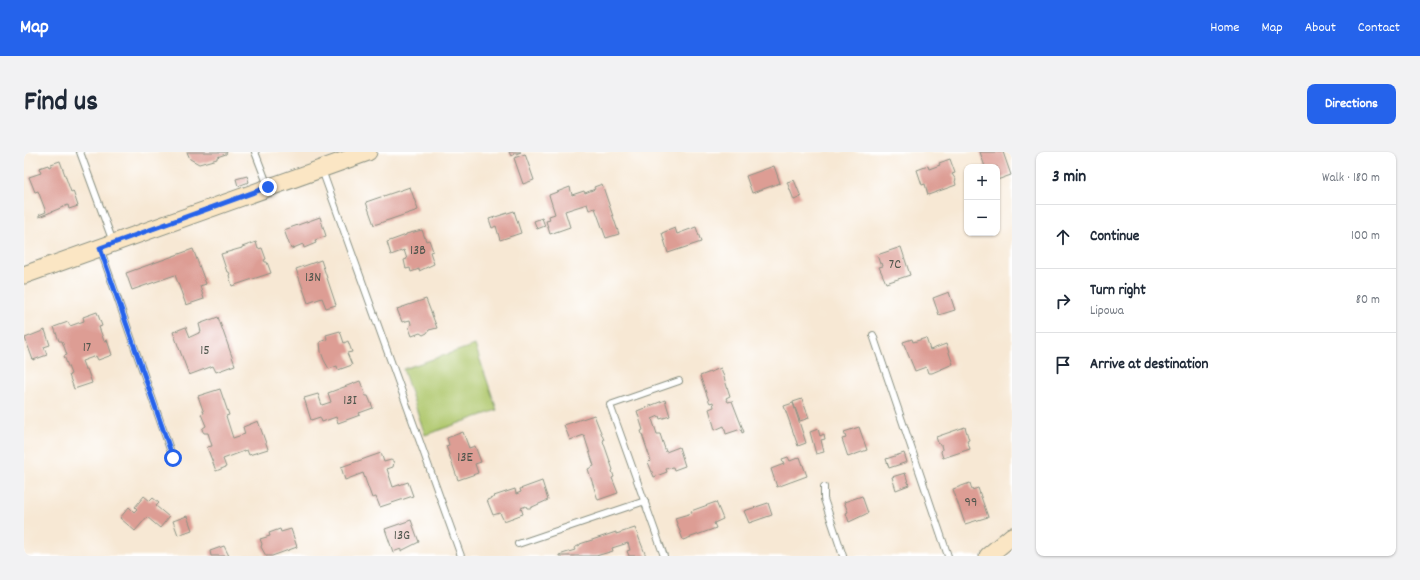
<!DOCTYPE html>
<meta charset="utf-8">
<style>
body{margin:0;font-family:Dekko,sans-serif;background:#f2f2f3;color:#1f2937}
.controls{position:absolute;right:12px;top:12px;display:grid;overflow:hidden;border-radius:8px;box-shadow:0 1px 3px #0004}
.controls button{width:36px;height:36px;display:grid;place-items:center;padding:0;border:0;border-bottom:1px solid #e0e1e3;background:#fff;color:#1f2937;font:20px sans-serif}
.stop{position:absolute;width:12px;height:12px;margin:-9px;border:3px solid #2563eb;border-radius:50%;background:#fff}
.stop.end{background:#2563eb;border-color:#fff;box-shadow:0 1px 4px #0008}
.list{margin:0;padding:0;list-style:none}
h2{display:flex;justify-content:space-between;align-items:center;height:52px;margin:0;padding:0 16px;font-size:17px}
h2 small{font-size:13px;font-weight:400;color:#747a83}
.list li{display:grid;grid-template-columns:26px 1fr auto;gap:12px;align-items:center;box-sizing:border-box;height:64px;padding:0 16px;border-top:1px solid #e0e1e3}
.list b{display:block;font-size:15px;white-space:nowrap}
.list p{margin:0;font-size:13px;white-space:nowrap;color:#747a83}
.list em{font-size:13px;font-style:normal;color:#747a83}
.icon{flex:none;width:22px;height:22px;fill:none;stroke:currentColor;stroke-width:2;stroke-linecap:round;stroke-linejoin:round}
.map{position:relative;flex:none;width:988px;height:404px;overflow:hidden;border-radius:8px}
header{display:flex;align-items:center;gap:24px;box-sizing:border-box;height:56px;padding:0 20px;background:#2563eb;color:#fff}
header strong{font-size:19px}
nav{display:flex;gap:22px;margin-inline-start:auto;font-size:14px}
.intro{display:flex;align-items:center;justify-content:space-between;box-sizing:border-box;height:96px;padding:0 24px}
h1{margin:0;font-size:28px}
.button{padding:10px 18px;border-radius:8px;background:#2563eb;color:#fff;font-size:14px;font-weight:700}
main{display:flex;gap:24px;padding:0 24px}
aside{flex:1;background:#fff;border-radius:8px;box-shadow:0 1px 3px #0004}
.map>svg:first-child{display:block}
.green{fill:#afc76c;stroke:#678250}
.building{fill:#dd9d94}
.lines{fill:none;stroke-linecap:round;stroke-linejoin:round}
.lane-casing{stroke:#8b9284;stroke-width:8}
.secondary-casing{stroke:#8b9284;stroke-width:19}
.lane{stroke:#fff;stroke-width:6}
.secondary{stroke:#fbe6c4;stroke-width:17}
.route{stroke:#2563eb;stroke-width:5}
.labels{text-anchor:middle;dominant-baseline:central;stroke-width:4;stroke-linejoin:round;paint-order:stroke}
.number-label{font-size:14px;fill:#4e554c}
</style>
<header>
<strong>Map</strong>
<nav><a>Home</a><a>Map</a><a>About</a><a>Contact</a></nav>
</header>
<div class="intro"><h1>Find us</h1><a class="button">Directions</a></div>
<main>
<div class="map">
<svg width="988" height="404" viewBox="0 0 988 404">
<rect width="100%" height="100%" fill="#fff"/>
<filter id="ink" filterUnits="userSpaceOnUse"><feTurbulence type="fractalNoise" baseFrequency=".025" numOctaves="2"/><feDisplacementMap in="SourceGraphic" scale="8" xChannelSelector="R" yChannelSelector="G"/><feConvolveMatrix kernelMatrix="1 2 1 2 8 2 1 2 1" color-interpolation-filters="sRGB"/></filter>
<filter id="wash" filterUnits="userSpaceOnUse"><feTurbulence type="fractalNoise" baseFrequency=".012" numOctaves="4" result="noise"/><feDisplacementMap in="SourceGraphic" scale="16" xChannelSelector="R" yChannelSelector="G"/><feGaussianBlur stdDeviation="0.9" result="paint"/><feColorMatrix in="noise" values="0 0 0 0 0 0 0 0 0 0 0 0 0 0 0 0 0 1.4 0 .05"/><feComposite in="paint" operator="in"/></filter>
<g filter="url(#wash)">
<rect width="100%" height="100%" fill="#f7e8d4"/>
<!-- green -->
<polygon class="green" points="451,193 473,258 401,283 379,217"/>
<g id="blocks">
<!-- building -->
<g class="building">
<polygon points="163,0 203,0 202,2 193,5 193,7 175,12 166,7"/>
<polygon points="485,0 497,0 487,4"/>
<polygon points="956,0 979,0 987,23 973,28 973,15 961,15"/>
<polygon points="501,2 510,28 499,32 490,6"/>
<polygon points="926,7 931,21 928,22 932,28 931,29 932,33 904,43 901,32 898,33 893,18 904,14 905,17 916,13 915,11"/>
<polygon points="36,9 47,40 49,39 54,54 45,57 44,53 15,65 15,63 22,60 14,39 11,40 5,25 17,21 15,16 24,13 25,15 27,14 27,12"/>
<polygon points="750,14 756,31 728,41 722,24"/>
<polygon points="223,24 225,30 214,34 212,27"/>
<polygon points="770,28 777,45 770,48 763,30"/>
<polygon points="578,32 595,82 582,86 571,56 565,58 563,52 541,59 546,75 526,82 522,69 526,68 525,64 531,62 525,43 546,35 548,43 560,39 561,41 571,37 570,35"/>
<polygon points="386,35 394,58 350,73 342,50"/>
<polygon points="490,59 497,81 476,88 472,74 468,76 465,67"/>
<polygon points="296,65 302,84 291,88 292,91 280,96 279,92 267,97 260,78"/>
<polygon points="518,66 521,74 513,77 510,69"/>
<polygon points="672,75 677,90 644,101 638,81 651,76 653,82"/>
<polygon points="398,78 402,89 405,88 409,99 406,100 410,112 395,119 395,117 387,120 386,116 382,117 380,108 383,107 380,98 367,103 363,90 382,83 382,82"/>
<polygon points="232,90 234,97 238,96 242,107 240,108 241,110 243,110 247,121 208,134 205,123 206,122 205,120 203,120 197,102 218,96 218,95"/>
<polygon points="877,95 886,123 862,131 855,115 859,114 858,111 856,112 853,103"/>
<polygon points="169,97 182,132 176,134 180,147 162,153 151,123 108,138 102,121"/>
<polygon points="297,108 312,153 302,156 298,146 284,151 272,117"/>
<polygon points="925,140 931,158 915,163 909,146"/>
<polygon points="402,147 413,176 405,178 403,181 399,183 396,181 388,184 385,176 387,172 386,168 378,170 373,157"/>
<polygon points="73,160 78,174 75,175 80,189 83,188 88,203 74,208 72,204 58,209 61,217 63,217 68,231 50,237 45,223 47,222 40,204 43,203 38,189 35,189 30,175 44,170 46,174 60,169 59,165"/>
<polygon points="194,165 211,213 192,220 189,214 165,223 149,180 162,175 166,185 177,180 175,172"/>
<polygon points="21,178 26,193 20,195 23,203 9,208 1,186"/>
<polygon points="316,179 320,191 324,189 328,200 323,201 328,213 314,218 313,214 305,217 300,208 297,200 296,190 303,187 302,183"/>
<polygon points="902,186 906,198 922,192 929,212 908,221 904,221 902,215 891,219 879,190 888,187 889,190"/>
<polygon points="697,216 706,244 702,246 704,250 708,249 720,280 718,281 717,277 702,282 700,274 691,278 690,274 685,257 690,255 689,250 686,251 685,249 676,224"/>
<polygon points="336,229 342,244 344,244 349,256 335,261 336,263 314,271 312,265 298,270 296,265 287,268 280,246 294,242 298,253 307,250 304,241"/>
<polygon points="196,237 205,263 202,264 209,286 221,282 219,275 234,269 244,297 225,303 223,298 199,307 202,315 192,319 183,295 188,294 184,281 180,281 178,278 179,276 182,274 177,262 180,261 174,244"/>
<polygon points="778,247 785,266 776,269 769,250"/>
<polygon points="641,248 646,264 636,267 635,264 628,267 633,282 636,282 642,300 655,295 661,314 650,318 649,315 642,317 643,320 630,325 624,310 627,309 617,279 619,278 613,259"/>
<polygon points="769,251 782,291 774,294 760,254"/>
<polygon points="570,263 580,288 579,289 589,318 588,319 590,325 588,326 594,341 574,348 564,317 570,314 560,283 546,288 540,273"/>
<polygon points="835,275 843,298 824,305 818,287 822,286 820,280"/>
<polygon points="941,275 945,288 943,289 946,297 919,306 917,300 918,297 917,293 914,291 912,285"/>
<polygon points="794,277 796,284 800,282 801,287 797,288 800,300 792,302 786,280"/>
<polygon points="439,280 445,296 451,294 457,310 451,312 454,321 434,328 422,294 425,293 423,286"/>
<polygon points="357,301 360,310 367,308 370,310 369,315 363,317 369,335 384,330 389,344 356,355 352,345 348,346 339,321 321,328 317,315"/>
<polygon points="880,301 883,310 865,316 862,307"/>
<polygon points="764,305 766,309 776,305 783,324 753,335 747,317 760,312 758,307"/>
<polygon points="881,321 885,333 872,338 868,325"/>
<polygon points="518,329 524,348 506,356 503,356 502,354 497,356 499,362 480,369 476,361 469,363 463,348 471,345 470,344 491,337 492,342 497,340 496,337"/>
<polygon points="946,331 948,338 954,336 964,365 941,372 929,337"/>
<polygon points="120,344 126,349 129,346 135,351 132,354 145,365 136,376 123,365 111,379 96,366 105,355 110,360 113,357 111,355"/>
<polygon points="838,344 844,361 825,370 822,361 824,360 820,350"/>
<polygon points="692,350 699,367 690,371 692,376 659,388 651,366 668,361 667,359"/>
<polygon points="744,351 748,363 725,371 720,359"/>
<polygon points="163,364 168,378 154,383 149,369"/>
<polygon points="387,368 395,390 377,399 377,397 369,400 361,377"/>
<polygon points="611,376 622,404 605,404 603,399 606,398 604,391 588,396 589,399 572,404 535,404 535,403 551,398 550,396 556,393 556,392 592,380 592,382"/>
<polygon points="256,377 257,380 267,377 273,395 248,404 242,404 237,395 238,392 236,387 246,384 245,381"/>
<polygon points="200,394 205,404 187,404 186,399"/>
</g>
</g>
</g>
<g filter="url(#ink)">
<use href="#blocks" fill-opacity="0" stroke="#8b9284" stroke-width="1"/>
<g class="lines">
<defs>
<g id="lane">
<polyline points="56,0 89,90"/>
<polyline points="231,0 244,34"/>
<polyline points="298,18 437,404"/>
<polyline points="76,96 149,306"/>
<polyline points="849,183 924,404"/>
<polyline points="800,335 800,347 819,404"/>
<polyline points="494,392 621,349"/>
<polyline points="640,404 586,253 655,229"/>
</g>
<g id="secondary">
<polyline points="0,123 344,0"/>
<polyline points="964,404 988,384"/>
</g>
</defs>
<!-- lane casing -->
<use href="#lane" class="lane-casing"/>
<!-- secondary casing -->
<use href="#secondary" class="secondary-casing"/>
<!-- lane -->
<use href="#lane" class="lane"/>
<!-- secondary -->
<use href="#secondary" class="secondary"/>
</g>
</g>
<g class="lines" filter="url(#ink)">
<!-- route -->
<polyline class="route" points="149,306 76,96 244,35"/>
</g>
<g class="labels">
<!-- number labels -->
<g class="number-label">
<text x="394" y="99">13B</text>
<text x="871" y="113">7C</text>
<text x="289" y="126">13N</text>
<text x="63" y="196">17</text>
<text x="181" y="199">15</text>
<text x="326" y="249">13I</text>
<text x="441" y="306">13E</text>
<text x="947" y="351">99</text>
<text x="378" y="384">13G</text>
</g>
</g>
</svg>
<div class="controls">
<button>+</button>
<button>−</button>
</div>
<div class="stop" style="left:149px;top:306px"></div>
<div class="stop end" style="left:244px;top:35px"></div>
</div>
<aside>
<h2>3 min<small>Walk · 180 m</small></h2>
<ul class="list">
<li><svg class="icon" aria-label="ahead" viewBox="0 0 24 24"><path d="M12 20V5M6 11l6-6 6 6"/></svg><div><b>Continue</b></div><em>100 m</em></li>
<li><svg class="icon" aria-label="right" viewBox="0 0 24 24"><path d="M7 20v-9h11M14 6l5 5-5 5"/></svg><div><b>Turn right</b><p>Lipowa</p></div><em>80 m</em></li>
<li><svg class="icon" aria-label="arrive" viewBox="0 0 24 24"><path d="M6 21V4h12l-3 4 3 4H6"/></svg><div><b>Arrive at destination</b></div></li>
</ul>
</aside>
</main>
